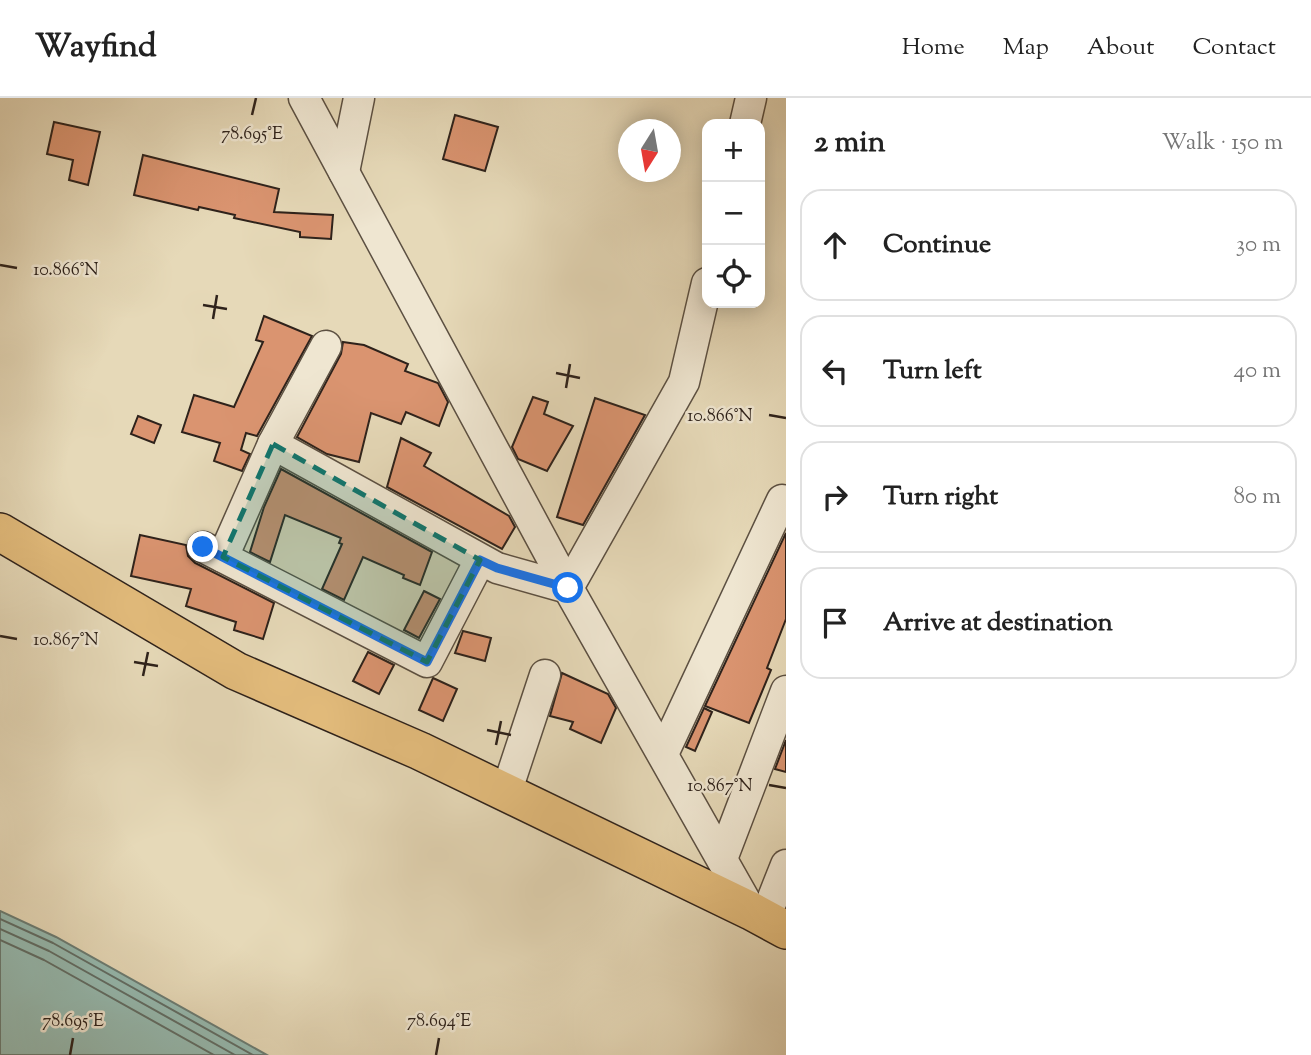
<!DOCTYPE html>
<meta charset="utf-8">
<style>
body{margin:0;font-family:"Sorts Mill Goudy",serif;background:#f6f6f6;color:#222}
.controls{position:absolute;right:21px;top:21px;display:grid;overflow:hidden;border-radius:14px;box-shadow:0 4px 18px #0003}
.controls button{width:63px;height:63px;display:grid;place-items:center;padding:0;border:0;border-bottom:2px solid #e0e0e0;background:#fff;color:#222;font:35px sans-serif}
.compass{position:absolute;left:618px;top:21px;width:63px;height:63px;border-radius:50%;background:#fff;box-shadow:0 4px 18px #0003;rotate:191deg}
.stop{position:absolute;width:21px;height:21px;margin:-16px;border:5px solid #1a73e8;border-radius:50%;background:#fff}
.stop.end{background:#1a73e8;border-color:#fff;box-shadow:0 2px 7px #0008}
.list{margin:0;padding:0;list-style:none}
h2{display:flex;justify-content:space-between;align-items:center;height:91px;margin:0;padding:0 28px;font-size:30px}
h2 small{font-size:23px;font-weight:400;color:#767676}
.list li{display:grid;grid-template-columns:46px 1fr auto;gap:21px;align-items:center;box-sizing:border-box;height:112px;margin:0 14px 14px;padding:0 14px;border:2px solid #e0e0e0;border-radius:21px}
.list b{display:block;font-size:26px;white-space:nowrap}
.list em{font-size:23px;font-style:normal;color:#767676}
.icon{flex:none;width:38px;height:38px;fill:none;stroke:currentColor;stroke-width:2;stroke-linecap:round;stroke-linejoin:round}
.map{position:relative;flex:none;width:786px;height:957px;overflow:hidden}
header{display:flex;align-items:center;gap:42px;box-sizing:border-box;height:98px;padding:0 35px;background:#fff;border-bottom:2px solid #e0e0e0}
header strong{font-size:33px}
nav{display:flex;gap:38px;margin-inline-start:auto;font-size:24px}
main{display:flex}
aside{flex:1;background:#fff}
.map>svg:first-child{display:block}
.water{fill:#96bab0;stroke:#6c7d74;stroke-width:2}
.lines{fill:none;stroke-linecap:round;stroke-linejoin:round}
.shore{stroke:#626e66;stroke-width:2}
.building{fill:#da9470;stroke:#2e221b;stroke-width:2}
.minor-casing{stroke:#5c5042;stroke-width:33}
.major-casing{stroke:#2e221b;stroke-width:40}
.minor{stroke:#efe6d1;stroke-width:30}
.major{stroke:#e3bc7c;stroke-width:37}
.route{stroke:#1a73e8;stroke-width:9}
.marked{fill:#0f766e;fill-opacity:0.2;stroke:#0f766e;stroke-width:5;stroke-dasharray:14 9;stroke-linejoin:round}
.ticks{fill:none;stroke:#2e221b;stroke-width:2.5}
.ticks-label{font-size:18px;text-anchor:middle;fill:#2e221b;stroke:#efe6d1;stroke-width:5;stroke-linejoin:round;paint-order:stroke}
</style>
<header>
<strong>Wayfind</strong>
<nav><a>Home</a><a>Map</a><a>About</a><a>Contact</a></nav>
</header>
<main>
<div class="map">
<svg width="786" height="957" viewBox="0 0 786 957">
<rect width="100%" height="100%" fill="#e6d9b8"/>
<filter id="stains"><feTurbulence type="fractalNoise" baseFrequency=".00286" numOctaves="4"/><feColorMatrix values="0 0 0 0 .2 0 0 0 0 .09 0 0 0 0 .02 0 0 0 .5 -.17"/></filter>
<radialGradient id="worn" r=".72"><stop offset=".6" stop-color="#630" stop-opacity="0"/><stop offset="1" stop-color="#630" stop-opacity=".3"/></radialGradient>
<!-- water -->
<polygon class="water" points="0,813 56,839 267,957 0,957"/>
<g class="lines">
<!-- shore -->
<g class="shore">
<polyline points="0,821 53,845 253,957"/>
<polyline points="0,831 49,853 235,957"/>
<polyline points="0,842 44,862 214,957"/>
</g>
</g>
<!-- building -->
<g class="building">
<polygon points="455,17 498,29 485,73 443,61"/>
<polygon points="54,24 100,34 88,87 69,82 73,62 47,56"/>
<polygon points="143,57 279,91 274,114 333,117 331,141 300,139 300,134 234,120 235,117 199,109 198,112 134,97"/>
<polygon points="264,218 312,238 257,338 246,335 241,352 250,356 242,373 214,363 220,345 182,334 194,297 234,309 263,244 256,242"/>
<polygon points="343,244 364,247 408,266 405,273 438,285 448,304 439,328 406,314 401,326 371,315 359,364 327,356 297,339 341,256"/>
<polygon points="533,299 548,304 544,316 573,328 547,373 518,361 512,349"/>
<polygon points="595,300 645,317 583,427 557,419"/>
<polygon points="138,318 161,327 154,345 131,336"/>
<polygon points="401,340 431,355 424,368 509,418 515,429 502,451 387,389"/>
<polygon points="281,371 432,454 420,487 403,480 404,477 363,459 344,502 322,491 342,446 339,445 341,440 285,417 270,464 250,454 264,409"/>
<polygon points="786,435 786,521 767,570 771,572 749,625 705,608"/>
<polygon points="140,437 186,447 188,458 195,465 274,505 263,541 234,532 236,524 186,508 191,491 131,478"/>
<polygon points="424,493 440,501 419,540 404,532"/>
<polygon points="463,533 491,540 485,563 455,555"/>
<polygon points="368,554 394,567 379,596 353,583"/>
<polygon points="562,575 608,596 616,610 601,645 570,631 573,624 550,618"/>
<polygon points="433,580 457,591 443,623 419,612"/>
<polygon points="704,610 712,614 695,653 686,649"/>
<polygon points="786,642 786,674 775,671"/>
</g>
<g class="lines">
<defs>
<g id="minor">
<polyline points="304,0 568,490 751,813"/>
<polyline points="745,26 751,0"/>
<polyline points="344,74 359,0"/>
<polyline points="273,346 497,470 568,490 684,284 707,185"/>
<polyline points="203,449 427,564 480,462"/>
<polyline points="223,459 273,346 326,248"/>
<polyline points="663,656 782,402"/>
<polyline points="506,695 545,577"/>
<polyline points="722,761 786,593"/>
<polyline points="765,820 786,767"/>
</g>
<polyline id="major" points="0,434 236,573 420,653 751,813 786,832"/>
</defs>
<!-- minor casing -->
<use href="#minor" class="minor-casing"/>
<!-- major casing -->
<use href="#major" class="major-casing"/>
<!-- minor -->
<use href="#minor" class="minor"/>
<!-- major -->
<use href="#major" class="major"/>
</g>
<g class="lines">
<!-- route -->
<polyline class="route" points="203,449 427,564 480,462 497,470 568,490"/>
</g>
<!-- marked area -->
<path class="marked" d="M 273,346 L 480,462 L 427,564 L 223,459 Z"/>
<!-- ticks -->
<path class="ticks" d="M 252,17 L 256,0M 0,167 L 17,170M 203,207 L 227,211M 213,221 L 217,197M 556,275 L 580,280M 566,290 L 570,266M 769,317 L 786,320M 0,538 L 17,541M 134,564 L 158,568M 143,578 L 148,554M 487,632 L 511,637M 496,647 L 501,623M 769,687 L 786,690M 70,957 L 73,940M 436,957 L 439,940"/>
<g class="ticks-label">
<text x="252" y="41">78.695°E</text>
<text x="66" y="177">10.866°N</text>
<text x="720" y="323">10.866°N</text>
<text x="66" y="547">10.867°N</text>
<text x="720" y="693">10.867°N</text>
<text x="73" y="928">78.695°E</text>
<text x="439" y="928">78.694°E</text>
</g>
<rect width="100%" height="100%" filter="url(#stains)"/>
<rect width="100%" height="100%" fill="url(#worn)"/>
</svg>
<div class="controls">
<button>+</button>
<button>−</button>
<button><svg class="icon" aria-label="locate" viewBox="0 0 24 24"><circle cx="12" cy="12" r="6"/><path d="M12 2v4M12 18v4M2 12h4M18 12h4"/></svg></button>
</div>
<svg class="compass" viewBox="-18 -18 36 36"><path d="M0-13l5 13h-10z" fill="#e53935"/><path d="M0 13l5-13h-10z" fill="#767676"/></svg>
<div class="stop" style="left:568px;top:490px"></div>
<div class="stop end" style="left:203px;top:449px"></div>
</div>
<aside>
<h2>2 min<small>Walk · 150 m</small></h2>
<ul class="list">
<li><svg class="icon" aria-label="ahead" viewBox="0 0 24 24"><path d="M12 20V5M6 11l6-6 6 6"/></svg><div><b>Continue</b></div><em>30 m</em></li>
<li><svg class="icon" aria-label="left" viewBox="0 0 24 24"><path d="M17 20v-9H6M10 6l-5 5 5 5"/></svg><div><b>Turn left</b></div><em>40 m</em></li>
<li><svg class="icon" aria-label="right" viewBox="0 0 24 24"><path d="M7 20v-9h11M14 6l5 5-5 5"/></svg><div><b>Turn right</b></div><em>80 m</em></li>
<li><svg class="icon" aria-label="arrive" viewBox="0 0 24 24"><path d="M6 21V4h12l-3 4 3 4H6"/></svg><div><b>Arrive at destination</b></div></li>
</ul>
</aside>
</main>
